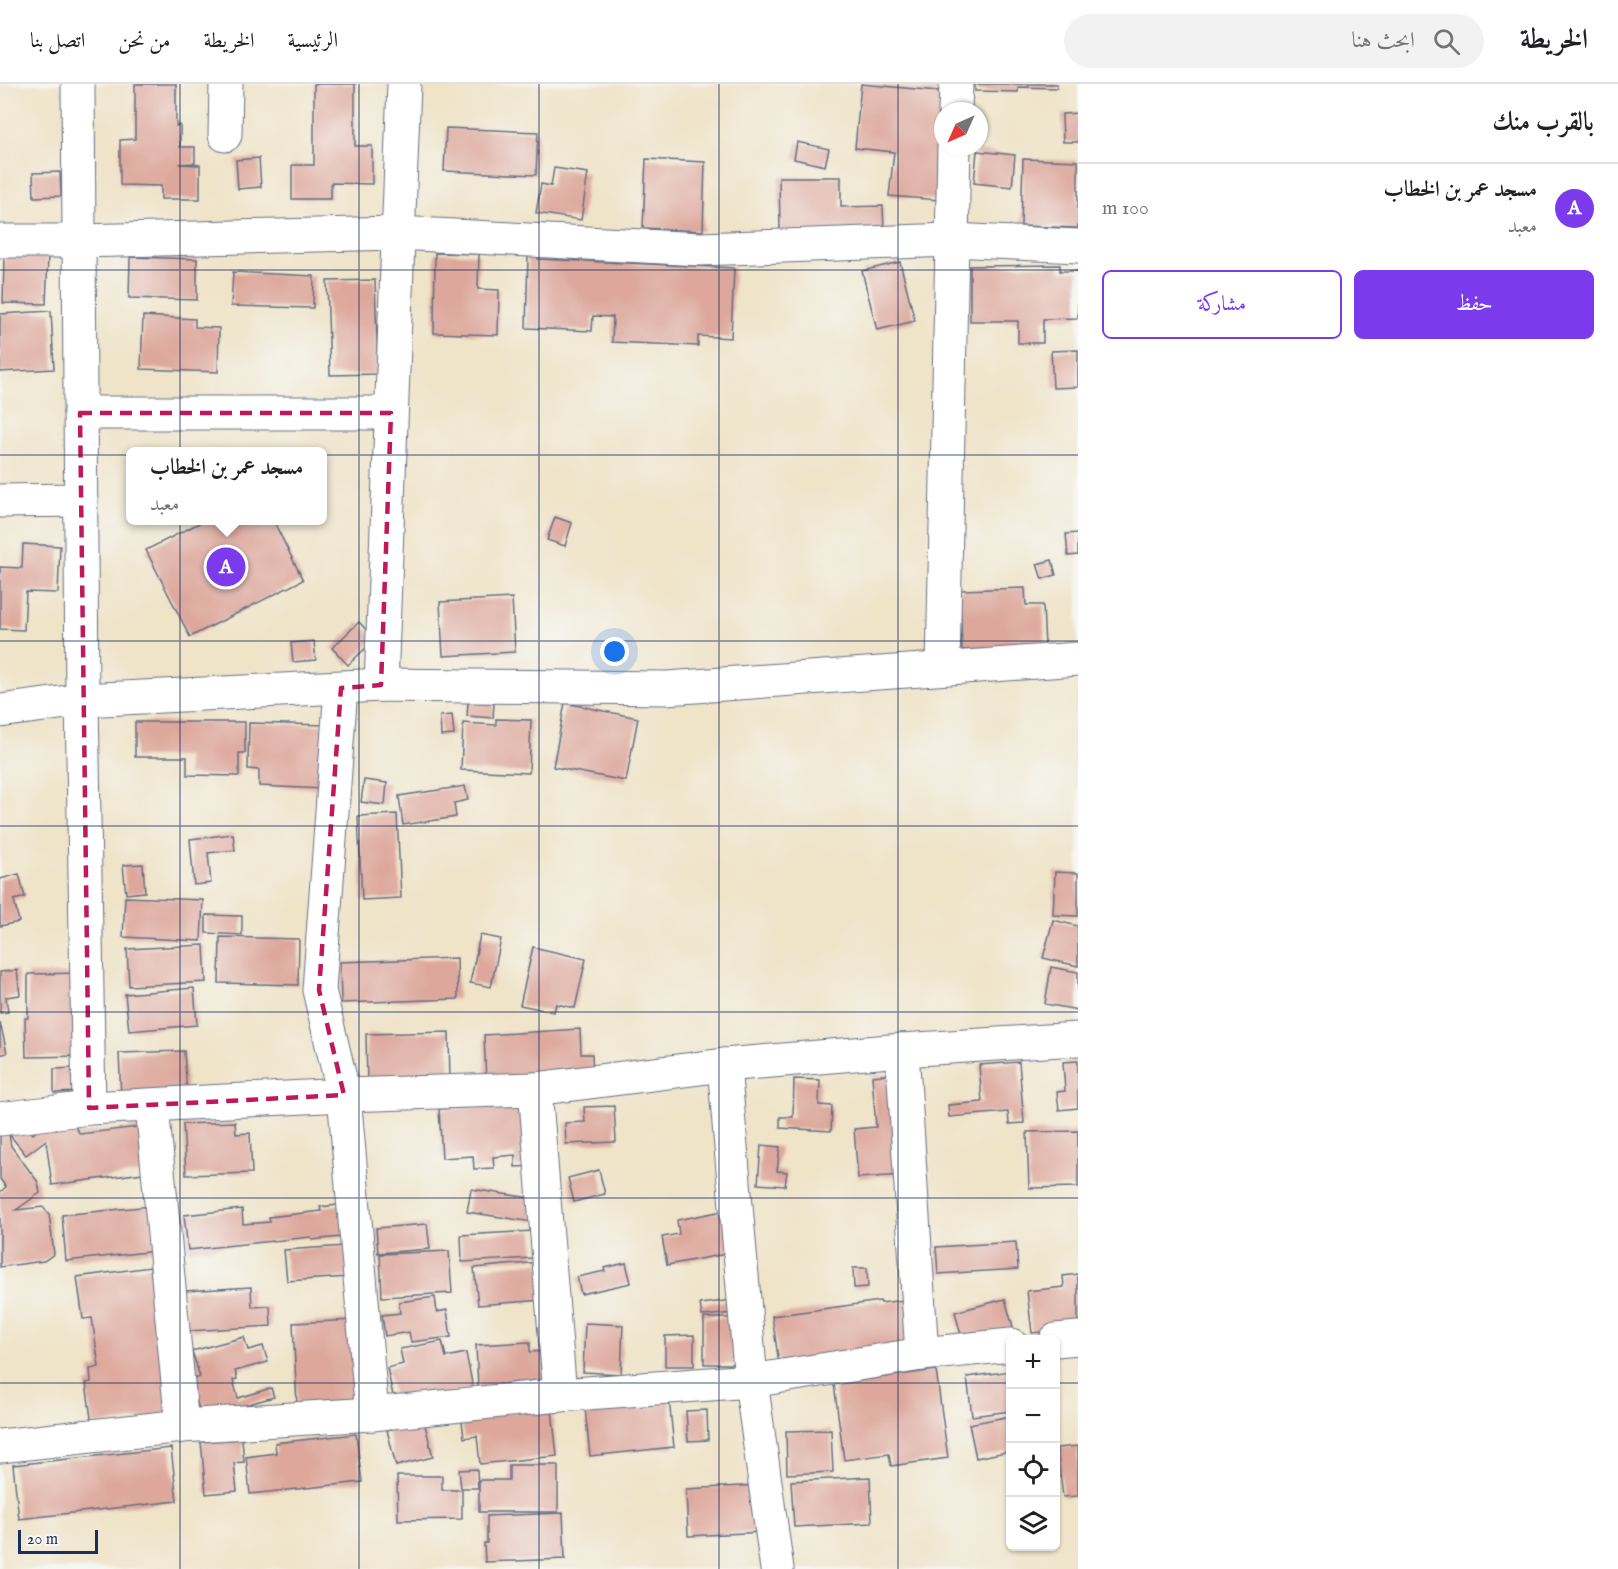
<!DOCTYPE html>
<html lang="ar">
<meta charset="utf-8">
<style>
body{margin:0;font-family:"IM FELL English",Amiri,serif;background:#f2f2f2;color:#202124;direction:rtl}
.controls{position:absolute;right:18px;bottom:18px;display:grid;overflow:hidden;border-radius:9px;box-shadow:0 2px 4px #0004}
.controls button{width:54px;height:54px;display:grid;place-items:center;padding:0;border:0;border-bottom:2px solid #e0e0e0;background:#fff;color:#202124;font:30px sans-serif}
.compass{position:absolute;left:934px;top:18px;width:54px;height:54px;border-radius:50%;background:#fff;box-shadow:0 2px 4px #0004;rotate:225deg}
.scale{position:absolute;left:18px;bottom:15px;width:80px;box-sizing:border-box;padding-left:6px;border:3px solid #1b2f5e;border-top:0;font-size:16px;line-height:21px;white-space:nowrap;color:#1b2f5e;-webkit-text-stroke:4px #f6f6f2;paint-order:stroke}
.you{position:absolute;left:615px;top:568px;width:21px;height:21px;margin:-15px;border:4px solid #fff;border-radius:50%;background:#1a73e8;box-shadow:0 0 0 9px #1a73e833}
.badge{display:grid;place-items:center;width:39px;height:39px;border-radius:50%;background:#7c3aed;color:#fff;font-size:20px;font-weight:700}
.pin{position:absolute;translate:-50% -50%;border:3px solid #fff;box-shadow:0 2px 6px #0006}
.popup{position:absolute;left:126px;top:363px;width:201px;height:78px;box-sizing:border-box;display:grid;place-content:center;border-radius:9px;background:#fff;filter:drop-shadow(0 2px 4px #0005);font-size:20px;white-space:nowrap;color:#757577}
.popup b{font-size:22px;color:#202124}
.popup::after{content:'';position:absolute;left:50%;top:100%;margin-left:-12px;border:12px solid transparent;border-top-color:#fff}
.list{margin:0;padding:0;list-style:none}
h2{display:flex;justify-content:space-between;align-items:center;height:78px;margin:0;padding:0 24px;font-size:26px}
h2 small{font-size:20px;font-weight:400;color:#757577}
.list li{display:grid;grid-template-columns:39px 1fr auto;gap:18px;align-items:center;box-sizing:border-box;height:90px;padding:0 24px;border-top:2px solid #e0e0e0}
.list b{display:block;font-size:22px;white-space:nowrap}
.list p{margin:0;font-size:20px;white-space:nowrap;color:#757577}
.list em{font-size:20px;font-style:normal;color:#757577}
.actions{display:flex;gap:12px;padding:18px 24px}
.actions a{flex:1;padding:14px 0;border:2px solid #7c3aed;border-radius:9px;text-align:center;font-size:21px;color:#7c3aed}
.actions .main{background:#7c3aed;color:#fff}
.icon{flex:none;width:33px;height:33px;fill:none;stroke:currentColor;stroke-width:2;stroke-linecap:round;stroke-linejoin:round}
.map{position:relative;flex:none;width:1078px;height:1485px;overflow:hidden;direction:ltr}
header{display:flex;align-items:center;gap:36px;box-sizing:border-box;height:84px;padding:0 30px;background:#fff;border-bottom:2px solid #e0e0e0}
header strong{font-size:28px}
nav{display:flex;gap:33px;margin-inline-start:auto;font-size:21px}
.search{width:420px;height:54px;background:#f2f2f2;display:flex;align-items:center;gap:15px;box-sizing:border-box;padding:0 21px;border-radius:33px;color:#757577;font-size:22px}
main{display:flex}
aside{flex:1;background:#fff}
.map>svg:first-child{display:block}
.building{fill:#dda79b}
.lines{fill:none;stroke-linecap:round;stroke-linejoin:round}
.minor-casing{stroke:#656e83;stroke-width:35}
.minor{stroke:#fff;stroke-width:33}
.marked{fill:none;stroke:#c2185b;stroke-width:4.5;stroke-dasharray:12 8;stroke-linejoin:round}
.grid{fill:none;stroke:#1b2f5e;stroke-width:1.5;stroke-opacity:0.55}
</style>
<header>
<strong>الخريطة</strong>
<div class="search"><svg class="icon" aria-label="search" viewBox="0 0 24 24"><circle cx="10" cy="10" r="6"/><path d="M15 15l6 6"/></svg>ابحث هنا</div>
<nav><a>الرئيسية</a><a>الخريطة</a><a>من نحن</a><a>اتصل بنا</a></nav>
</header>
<main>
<aside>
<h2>بالقرب منك<small></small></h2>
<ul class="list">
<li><span class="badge">A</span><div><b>مسجد عمر بن الخطاب</b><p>معبد</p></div><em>100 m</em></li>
</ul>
<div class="actions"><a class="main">حفظ</a><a>مشاركة</a></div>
</aside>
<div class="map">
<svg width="1078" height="1485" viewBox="0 0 1078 1485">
<rect width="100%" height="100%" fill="#f6f6f2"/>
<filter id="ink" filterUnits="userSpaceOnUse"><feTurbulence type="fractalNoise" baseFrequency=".0167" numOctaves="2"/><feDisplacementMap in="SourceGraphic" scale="12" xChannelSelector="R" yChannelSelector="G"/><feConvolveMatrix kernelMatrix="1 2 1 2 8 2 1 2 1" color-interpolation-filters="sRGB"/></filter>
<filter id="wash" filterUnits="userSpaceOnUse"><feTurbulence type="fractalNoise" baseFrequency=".008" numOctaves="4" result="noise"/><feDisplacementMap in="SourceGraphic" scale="24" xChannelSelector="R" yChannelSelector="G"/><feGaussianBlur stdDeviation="1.35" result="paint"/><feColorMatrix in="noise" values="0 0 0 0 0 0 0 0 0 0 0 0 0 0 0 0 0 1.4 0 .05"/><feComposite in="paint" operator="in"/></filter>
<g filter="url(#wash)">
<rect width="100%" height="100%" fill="#efe3c8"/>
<g id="blocks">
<!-- building -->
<g class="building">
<polygon points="135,0 176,0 176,42 180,41 180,63 195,63 195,79 179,80 200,81 200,115 161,115 161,102 120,101 120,56 135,55"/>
<polygon points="314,0 355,0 355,62 372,62 372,100 331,99 331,115 292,115 292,81 314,81"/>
<polygon points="861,0 948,8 943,27 943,63 939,116 889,112 894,68 855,64"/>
<polygon points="975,0 1057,0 1057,4 1018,3 1018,8 975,7"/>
<polygon points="1078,29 1078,58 1063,58 1062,30"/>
<polygon points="446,44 538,48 536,91 444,87"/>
<polygon points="797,58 829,65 825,82 794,75"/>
<polygon points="977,67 1015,71 1012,103 974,99"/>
<polygon points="259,74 261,103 238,105 236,76"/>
<polygon points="646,75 705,78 703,147 643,144"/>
<polygon points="1023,75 1078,77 1078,144 1021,142"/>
<polygon points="554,84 588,89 581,136 536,129 541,100 551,102"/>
<polygon points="60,88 61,112 34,113 33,89"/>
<polygon points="779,93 841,93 841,123 883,122 884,146 780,147"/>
<polygon points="538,156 538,175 734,184 731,254 698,252 698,262 612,258 613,233 593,232 592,247 526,244 528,171"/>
<polygon points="435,169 479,170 478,205 499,206 498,251 434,249"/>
<polygon points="4,171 48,173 46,220 3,219"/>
<polygon points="130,173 197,175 197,216 129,214"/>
<polygon points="900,178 915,237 877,246 862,187"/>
<polygon points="1060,181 1060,187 1078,187 1078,234 1043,235 1043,259 1018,259 1018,237 970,237 970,182"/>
<polygon points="233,188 314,192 313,224 231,222"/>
<polygon points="375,196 378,290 330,291 327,197"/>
<polygon points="51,227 54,285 0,288 0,230"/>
<polygon points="143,232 195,235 195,243 219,244 218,288 141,285"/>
<polygon points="1078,266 1078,303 1053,304 1051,267"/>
<polygon points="555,433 572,439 565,462 547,456"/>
<polygon points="205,436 273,436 303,496 190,553 146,466"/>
<polygon points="1078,449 1078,471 1068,472 1066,450"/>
<polygon points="23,460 60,462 58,509 26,508 24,546 0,545 0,483 22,484"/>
<polygon points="1052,476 1056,491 1042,495 1037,480"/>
<polygon points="1025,504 1026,521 1043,521 1045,563 962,566 960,506"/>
<polygon points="512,514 515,568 443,572 440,518"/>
<polygon points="359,538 375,555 348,581 332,564"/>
<polygon points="314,557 316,576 293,578 291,559"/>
<polygon points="468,618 494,619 493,634 467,632"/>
<polygon points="565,619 638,634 626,697 553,683"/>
<polygon points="452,631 454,651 441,652 440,632"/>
<polygon points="496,635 531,636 529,689 461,686 463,639 496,641"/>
<polygon points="135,638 245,638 245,669 239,669 239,692 187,691 187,673 135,673"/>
<polygon points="249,639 326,641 324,705 259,702 259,686 248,685"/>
<polygon points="364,696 387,699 385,721 361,718"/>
<polygon points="465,702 468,716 454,719 456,733 403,741 399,712"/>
<polygon points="397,730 401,814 362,816 358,732"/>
<polygon points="233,750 235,766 208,769 211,799 194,801 190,755"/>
<polygon points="143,780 145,808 126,810 123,781"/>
<polygon points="1055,788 1078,789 1078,832 1053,831"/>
<polygon points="19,790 25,813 14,816 19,838 0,842 0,795"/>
<polygon points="125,813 203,816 201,857 123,853"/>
<polygon points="206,831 242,832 242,851 206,849"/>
<polygon points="1053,836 1078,842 1078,882 1043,874"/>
<polygon points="480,851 501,855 491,903 470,899"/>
<polygon points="220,853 299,855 298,901 219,899"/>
<polygon points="204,861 206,898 129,902 127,865"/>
<polygon points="533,863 586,875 575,924 556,920 554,928 520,921"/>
<polygon points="457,874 458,915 341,919 340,878"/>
<polygon points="1051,883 1078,888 1078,926 1045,920"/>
<polygon points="17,886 20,911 6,913 8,928 0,929 0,888"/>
<polygon points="84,889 85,972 26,973 25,934 28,934 28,890"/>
<polygon points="194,904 197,941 129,947 125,910"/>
<polygon points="0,938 7,969 0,971"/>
<polygon points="580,945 581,970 592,970 593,991 486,997 484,951"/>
<polygon points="449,948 450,1000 367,1002 366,950"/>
<polygon points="184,967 187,1011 121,1014 119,969"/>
<polygon points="1078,977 1078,1024 1059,1026 1057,1008 1065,1007 1063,978"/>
<polygon points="1019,978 1024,1039 1009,1040 1008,1028 949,1033 948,1021 982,1018 979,981"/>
<polygon points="76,984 77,1008 54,1009 54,985"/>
<polygon points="895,990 904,1091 858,1094 854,1045 876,1043 872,992"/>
<polygon points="794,995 820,996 819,1021 832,1022 831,1047 780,1044 780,1033 793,1033"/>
<polygon points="532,1020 536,1082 515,1083 515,1071 493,1073 494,1084 474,1085 473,1072 442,1074 439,1025"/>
<polygon points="614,1022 616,1058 566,1060 565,1039 585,1038 584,1023"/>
<polygon points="23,1037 33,1050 46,1040 71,1037 80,1050 146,1042 143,1089 52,1101 46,1056 26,1071 9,1050 11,1062 38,1098 40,1109 16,1126 43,1123 49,1130 54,1170 44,1177 0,1183 0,1108 6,1103 0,1095 0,1040"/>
<polygon points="235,1038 236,1050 250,1049 252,1089 186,1091 183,1040"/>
<polygon points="1078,1047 1078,1103 1029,1104 1027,1048"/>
<polygon points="761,1061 780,1063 777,1087 787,1088 785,1102 758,1100"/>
<polygon points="599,1086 605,1110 574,1118 568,1094"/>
<polygon points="471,1105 536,1115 533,1138 467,1128"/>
<polygon points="347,1120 350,1152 312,1156 311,1153 188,1166 184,1131 242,1125 243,1140 270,1138 269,1133 321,1127 320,1123"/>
<polygon points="151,1122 156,1167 66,1177 62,1131"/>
<polygon points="728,1126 737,1168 667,1181 662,1153 679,1150 677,1136"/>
<polygon points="427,1140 430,1165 378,1169 376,1144"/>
<polygon points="533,1147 534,1174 462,1178 461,1151"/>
<polygon points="1016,1158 1018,1185 938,1190 936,1163"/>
<polygon points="345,1162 348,1193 287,1197 284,1166"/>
<polygon points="449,1167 452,1209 382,1213 380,1170"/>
<polygon points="540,1178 543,1216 478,1221 474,1184"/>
<polygon points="626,1179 631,1199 581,1210 577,1193 605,1187 604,1184"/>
<polygon points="150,1183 171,1331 92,1341 86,1299 91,1298 90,1285 99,1283 92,1234 83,1235 77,1193"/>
<polygon points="853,1184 867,1184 868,1203 854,1204"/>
<polygon points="1078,1190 1078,1244 1032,1249 1027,1207 1064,1203 1063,1192"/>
<polygon points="251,1203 252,1223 270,1222 271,1242 188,1247 185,1207"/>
<polygon points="435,1213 437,1228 447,1226 451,1253 411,1258 409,1248 385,1252 382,1231 400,1229 399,1218"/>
<polygon points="911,1215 918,1260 779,1280 772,1232 880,1217 881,1219"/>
<polygon points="1005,1215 1015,1250 964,1263 955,1228"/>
<polygon points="733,1216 734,1229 702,1232 700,1220"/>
<polygon points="704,1234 745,1234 744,1280 704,1280"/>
<polygon points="354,1236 358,1320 297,1322 293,1239"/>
<polygon points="585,1239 623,1241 621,1290 583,1288"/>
<polygon points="694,1251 694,1282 665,1282 665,1252"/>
<polygon points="244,1253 248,1266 263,1262 268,1278 235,1287 237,1295 233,1296 238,1314 271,1304 274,1313 201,1333 191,1296 200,1293 192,1267"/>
<polygon points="442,1257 446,1273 466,1269 473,1304 395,1320 387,1284 403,1280 400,1265"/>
<polygon points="530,1258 530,1268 548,1267 550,1300 478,1303 476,1261"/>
<polygon points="936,1286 948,1374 891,1382 889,1370 844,1376 834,1300"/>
<polygon points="1011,1287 1011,1327 972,1332 967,1293"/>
<polygon points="669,1315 674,1363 590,1372 585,1324"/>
<polygon points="552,1326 557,1372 480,1380 477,1352 464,1354 461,1329"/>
<polygon points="707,1326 708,1356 688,1357 686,1327"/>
<polygon points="1011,1332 1011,1367 976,1374 969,1340"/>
<polygon points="424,1337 433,1373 396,1382 387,1346"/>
<polygon points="831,1346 833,1388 787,1390 786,1347"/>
<polygon points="356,1350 362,1398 250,1410 246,1373 276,1369 275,1359"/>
<polygon points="242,1355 244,1378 234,1379 237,1407 206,1410 201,1358"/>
<polygon points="1078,1362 1078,1412 1063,1413 1057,1364"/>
<polygon points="171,1364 177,1417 19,1435 13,1381"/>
<polygon points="509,1381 558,1381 558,1428 479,1428 479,1396 509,1396"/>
<polygon points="477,1385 478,1404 461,1404 459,1386"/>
<polygon points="397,1392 442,1392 442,1406 462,1406 462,1435 398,1436"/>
<polygon points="870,1393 872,1439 794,1443 791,1397"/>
<polygon points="760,1401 763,1448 688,1452 686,1405"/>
<polygon points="563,1429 565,1475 485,1478 484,1459 487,1459 487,1432"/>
</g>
</g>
</g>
<g filter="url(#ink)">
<use href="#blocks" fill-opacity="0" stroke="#656e83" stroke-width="1.5"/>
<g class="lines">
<defs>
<g id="minor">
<polyline points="78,0 82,616 89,1024"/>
<polyline points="955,27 956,0"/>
<polyline points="225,51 226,0"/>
<polyline points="0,157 79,157 397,149 700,165 952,156 1078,162"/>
<polyline points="80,329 391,329"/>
<polyline points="0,417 81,416"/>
<polyline points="943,583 954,63"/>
<polyline points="381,601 404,0"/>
<polyline points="341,604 319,906 344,1011 372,1330"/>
<polyline points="0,627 82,616 381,601 667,604 1078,575"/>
<polyline points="902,966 922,1270 1011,1261"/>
<polyline points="535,1005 560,1311"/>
<polyline points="152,1022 182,1342"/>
<polyline points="0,1035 89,1024 344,1011 535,1005 724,981 902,966 1078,955"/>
<polyline points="1056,1256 1078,1254"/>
<polyline points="0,1362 182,1342 372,1330 560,1311 751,1297 724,981"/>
<polyline points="777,1485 751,1297 922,1270"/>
</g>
</defs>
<!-- minor casing -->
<use href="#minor" class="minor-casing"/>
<!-- minor -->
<use href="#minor" class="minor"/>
</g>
</g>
<!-- marked area -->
<path class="marked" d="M 80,329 L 391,329 L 381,601 L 341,604 L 319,906 L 344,1011 L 89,1024 Z"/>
<!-- grid -->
<path class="grid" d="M 180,0 L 180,1485M 359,0 L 359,1485M 539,0 L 539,1485M 719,0 L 719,1485M 898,0 L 898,1485M 0,186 L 1078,186M 0,371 L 1078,371M 0,557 L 1078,557M 0,742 L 1078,742M 0,928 L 1078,928M 0,1114 L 1078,1114M 0,1299 L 1011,1299M 1056,1299 L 1078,1299"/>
</svg>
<div class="controls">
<button>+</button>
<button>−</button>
<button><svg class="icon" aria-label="locate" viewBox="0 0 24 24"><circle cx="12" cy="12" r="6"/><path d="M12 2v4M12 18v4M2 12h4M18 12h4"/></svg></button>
<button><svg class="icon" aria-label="layers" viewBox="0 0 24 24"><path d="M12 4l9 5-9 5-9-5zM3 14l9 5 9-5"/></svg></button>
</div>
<svg class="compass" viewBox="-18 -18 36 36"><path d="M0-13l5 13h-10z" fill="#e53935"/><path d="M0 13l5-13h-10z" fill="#757577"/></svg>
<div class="scale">20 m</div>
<div class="you"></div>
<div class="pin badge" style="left:226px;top:483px">A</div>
<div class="popup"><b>مسجد عمر بن الخطاب</b>معبد</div>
</div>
</main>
